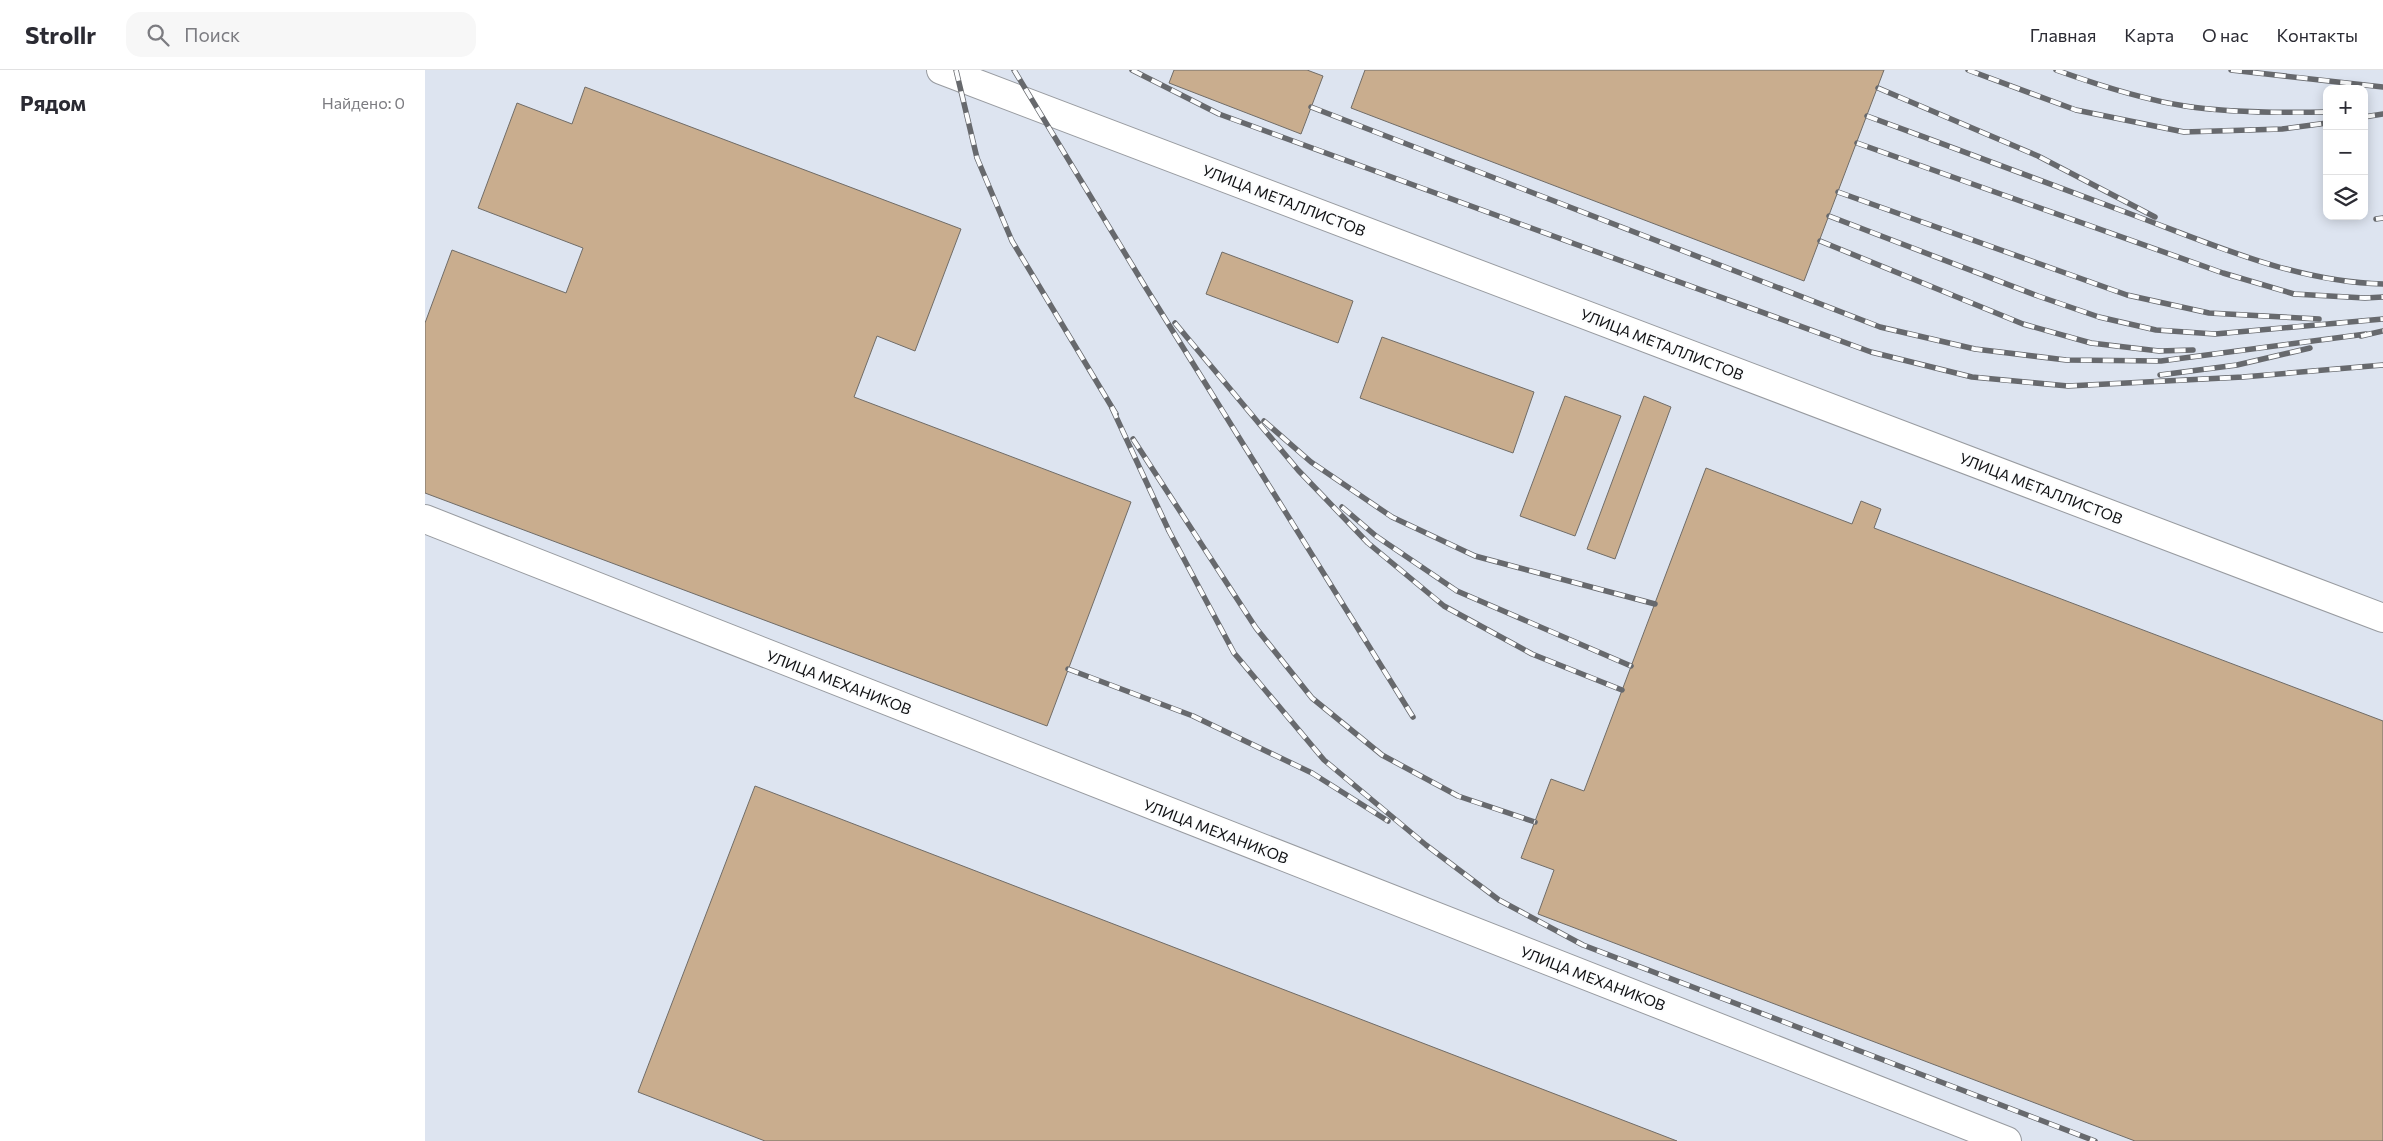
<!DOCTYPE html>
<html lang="ru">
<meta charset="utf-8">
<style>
body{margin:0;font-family:Commissioner,sans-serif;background:#f7f7f7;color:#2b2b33}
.controls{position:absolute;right:15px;top:15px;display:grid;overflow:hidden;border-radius:10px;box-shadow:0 2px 12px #0003}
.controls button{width:45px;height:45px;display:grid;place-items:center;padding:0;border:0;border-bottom:1px solid #e1e1e2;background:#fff;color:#2b2b33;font:25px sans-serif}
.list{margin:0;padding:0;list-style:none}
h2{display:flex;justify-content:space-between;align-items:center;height:65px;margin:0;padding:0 20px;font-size:21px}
h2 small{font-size:16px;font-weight:400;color:#7c7c81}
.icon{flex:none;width:28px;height:28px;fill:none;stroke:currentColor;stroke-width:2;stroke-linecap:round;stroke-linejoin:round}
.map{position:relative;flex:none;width:1958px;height:1071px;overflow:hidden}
header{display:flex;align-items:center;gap:30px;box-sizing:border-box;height:70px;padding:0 25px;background:#fff;border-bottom:1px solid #e1e1e2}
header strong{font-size:24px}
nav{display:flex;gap:28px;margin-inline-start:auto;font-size:18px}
.search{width:350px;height:45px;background:#f7f7f7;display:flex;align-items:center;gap:12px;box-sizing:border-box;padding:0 18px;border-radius:15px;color:#7c7c81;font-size:19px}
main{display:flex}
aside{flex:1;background:#fff}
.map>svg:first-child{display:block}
.built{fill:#dde4f0;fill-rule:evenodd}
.building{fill:#c9ad8e;stroke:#706c67}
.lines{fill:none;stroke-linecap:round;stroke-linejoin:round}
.minor-casing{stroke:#989ba0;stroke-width:30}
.minor{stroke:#fff;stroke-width:28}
.rail-casing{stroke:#67696d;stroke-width:5.5}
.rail{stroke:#fcfdfe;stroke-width:4;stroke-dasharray:11;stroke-linecap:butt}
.labels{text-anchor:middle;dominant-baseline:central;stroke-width:4;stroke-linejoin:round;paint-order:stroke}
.street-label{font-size:15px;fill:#101113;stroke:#fcfdfe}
</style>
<header>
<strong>Strollr</strong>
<div class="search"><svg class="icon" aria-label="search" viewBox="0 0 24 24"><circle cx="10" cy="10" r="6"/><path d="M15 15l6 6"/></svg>Поиск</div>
<nav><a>Главная</a><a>Карта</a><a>О нас</a><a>Контакты</a></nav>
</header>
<main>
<aside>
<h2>Рядом<small>Найдено: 0</small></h2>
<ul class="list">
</ul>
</aside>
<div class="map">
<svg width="1958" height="1071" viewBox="0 0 1958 1071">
<rect width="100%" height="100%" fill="#ecf0f5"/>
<!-- built -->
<path class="built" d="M 0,0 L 1958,0 L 1958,1071 L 0,1071 ZM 1902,19 L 1939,19 L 1939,146 L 1902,146 Z"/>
<!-- building -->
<g class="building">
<polygon points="749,0 882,0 898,6 876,64 744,13"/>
<polygon points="940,0 1459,0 1379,211 926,38"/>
<polygon points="160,17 536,159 490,281 452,266 429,327 706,432 622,656 0,423 0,253 27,180 141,223 158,178 53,138 92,33 147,54"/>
<polygon points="797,182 928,231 913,273 781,224"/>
<polygon points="957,267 1109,322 1088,383 935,328"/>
<polygon points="1140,326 1196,346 1150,466 1095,446"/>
<polygon points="1219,326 1246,337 1190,489 1162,479"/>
<polygon points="1281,398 1427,454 1436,431 1456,439 1449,458 1958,651 1958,1071 1710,1071 1113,844 1129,800 1096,788 1126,709 1159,721"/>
<polygon points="330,716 1252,1071 340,1071 213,1022"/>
</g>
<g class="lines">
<defs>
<g id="minor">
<polyline points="516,0 1958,548"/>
<polyline points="0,449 1582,1071"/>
</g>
</defs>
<!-- minor casing -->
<use href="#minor" class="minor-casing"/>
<!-- minor -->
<use href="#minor" class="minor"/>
<defs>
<g id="rail">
<polyline points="531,0 552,88 587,171 691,344"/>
<polyline points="589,0 721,218 988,647"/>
<polyline points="707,0 794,44 1446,282 1547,307 1643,316 1818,307 1958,295"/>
<polyline points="1543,0 1651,40 1759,62 1857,59 1902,53"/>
<path d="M 1631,0 C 1670,14 1720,30 1760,36 C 1806,43 1855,43 1902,42"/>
<polyline points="1806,0 1958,17"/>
<polyline points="1453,18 1613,86 1730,147"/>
<polyline points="886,37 1455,257 1550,279 1641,290 1736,291 1941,264"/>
<path d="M 1442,46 C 1532,79 1622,113 1711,146 C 1791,176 1872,212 1958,214"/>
<polyline points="1939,47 1958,44"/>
<polyline points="1432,73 1798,203 1869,224 1940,228 1958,227"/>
<polyline points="1413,122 1702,225 1784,243 1894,249"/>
<polyline points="1404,146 1613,226 1674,247 1731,260 1790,264 1958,249"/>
<polyline points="1951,149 1958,148"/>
<polyline points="1395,171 1598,254 1666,273 1734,281 1768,280"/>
<polyline points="750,253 873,400 943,473 1019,536 1107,584 1197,620"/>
<polyline points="1936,266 1958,261"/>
<polyline points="1735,305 1812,295 1885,278"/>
<polyline points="687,338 744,461 809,583 899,690 1001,775 1074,830 1158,875 1670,1071"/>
<polyline points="839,351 886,392 967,447 1050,486 1230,534"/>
<polyline points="708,369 831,558 887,628 957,685 1033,726 1110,752"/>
<polyline points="917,437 951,466 1032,521 1206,596"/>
<polyline points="643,599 768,646 887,703 963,751"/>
</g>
</defs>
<!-- rail casing -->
<use href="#rail" class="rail-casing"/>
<!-- rail -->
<use href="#rail" class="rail"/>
</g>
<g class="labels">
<!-- street labels -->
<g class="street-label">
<text transform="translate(859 130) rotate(21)">УЛИЦА МЕТАЛЛИСТОВ</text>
<text transform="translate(1237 274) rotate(21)">УЛИЦА МЕТАЛЛИСТОВ</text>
<text transform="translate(1616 418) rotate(21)">УЛИЦА МЕТАЛЛИСТОВ</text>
<text transform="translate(414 612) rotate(21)">УЛИЦА МЕХАНИКОВ</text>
<text transform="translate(791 761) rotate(21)">УЛИЦА МЕХАНИКОВ</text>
<text transform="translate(1168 908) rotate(21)">УЛИЦА МЕХАНИКОВ</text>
</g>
</g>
</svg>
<div class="controls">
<button>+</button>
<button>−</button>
<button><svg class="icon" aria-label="layers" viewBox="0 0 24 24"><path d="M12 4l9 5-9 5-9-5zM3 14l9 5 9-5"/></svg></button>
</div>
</div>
</main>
